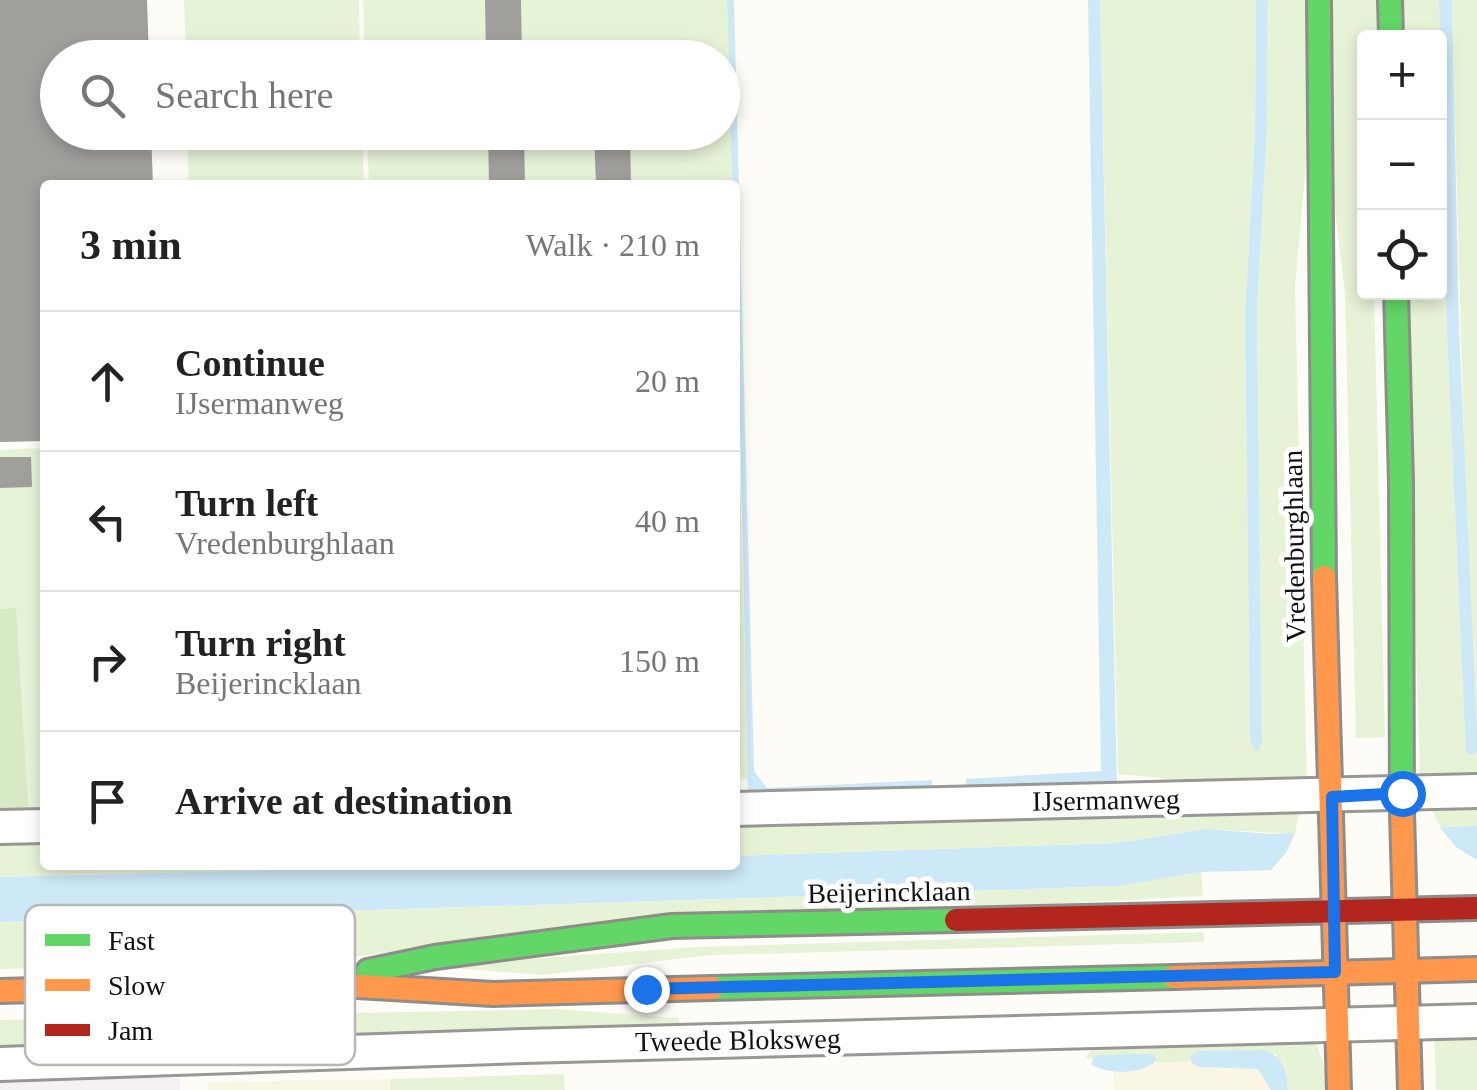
<!DOCTYPE html>
<meta charset="utf-8">
<style>
body{margin:0;font-family:"Times New Roman",serif;background:#f6f6f6;color:#222}
.controls{position:absolute;right:30px;top:30px;display:grid;overflow:hidden;border-radius:10px;box-shadow:0 5px 15px #0003}
.controls button{width:90px;height:90px;display:grid;place-items:center;padding:0;border:0;border-bottom:2px solid #e0e0e0;background:#fff;color:#222;font:50px sans-serif}
.stop{position:absolute;width:30px;height:30px;margin:-22px;border:8px solid #1a73e8;border-radius:50%;background:#fff}
.stop.end{background:#1a73e8;border-color:#fff;box-shadow:0 2px 10px #0008}
.list{margin:0;padding:0;list-style:none}
h2{display:flex;justify-content:space-between;align-items:center;height:130px;margin:0;padding:0 40px;font-size:42px}
h2 small{font-size:32px;font-weight:400;color:#767676}
.list li{display:grid;grid-template-columns:65px 1fr auto;gap:30px;align-items:center;box-sizing:border-box;height:140px;padding:0 40px;border-top:2px solid #e0e0e0}
.list b{display:block;font-size:38px;white-space:nowrap}
.list p{margin:0;font-size:32px;white-space:nowrap;color:#767676}
.list em{font-size:32px;font-style:normal;color:#767676}
.icon{flex:none;width:55px;height:55px;fill:none;stroke:currentColor;stroke-width:2;stroke-linecap:round;stroke-linejoin:round}
.map{position:relative;flex:none;width:1477px;height:1090px;overflow:hidden}
.search{position:absolute;background:#fff;box-shadow:0 5px 15px #0003;left:40px;top:40px;width:700px;height:110px;display:flex;align-items:center;gap:25px;box-sizing:border-box;padding:0 35px;border-radius:55px;color:#767676;font-size:38px}
.panel{position:absolute;background:#fff;box-shadow:0 5px 15px #0003;left:40px;top:180px;width:700px;height:690px;border-radius:10px}
.map>svg:first-child{display:block}
.industrial{fill:#f5f0f3}
.farmland{fill:#f9f7e4}
.green{fill:#e7f3d7}
.forest{fill:#d8eac5}
.water{fill:#cde8f7}
.pier{fill:#fdfcf7}
.building{fill:#a19f9c}
.lines{fill:none;stroke-linecap:round;stroke-linejoin:round}
.street-casing{stroke:#979795;stroke-width:38}
.fast-casing{stroke:#8e8d8b;stroke-width:28}
.slow-casing{stroke:#8e8d8b;stroke-width:28}
.jam-casing{stroke:#8e8d8b;stroke-width:28}
.street{stroke:#fffffe;stroke-width:32}
.fast{stroke:#63d668;stroke-width:22}
.slow{stroke:#ff974d;stroke-width:22}
.jam{stroke:#b3261e;stroke-width:22}
.route{stroke:#1a73e8;stroke-width:12}
.labels{text-anchor:middle;dominant-baseline:central;stroke-width:10;stroke-linejoin:round;paint-order:stroke}
.street-label{font-size:28px;fill:#111;stroke:#fff}
.key{fill:#fff;stroke:#b8b8b8;stroke-width:2.5}
.key-label{font-size:28px;fill:#111}
</style>
<div class="map">
<svg width="1477" height="1090" viewBox="0 0 1477 1090">
<rect width="100%" height="100%" fill="#fdfcf7"/>
<!-- industrial -->
<rect class="industrial" x="0" y="1078" width="180" height="12"/>
<!-- farmland -->
<g class="farmland">
<polygon points="1190,1061 1199,1067 1258,1069 1271,1090 1114,1090 1113,1070 1131,1072 1156,1063"/>
<polygon points="390,1079 390,1090 208,1090 208,1082"/>
</g>
<!-- green -->
<g class="green">
<polygon points="184,0 359,0 360,57 186,57"/>
<polygon points="363,0 727,0 732,185 369,185 367,133 722,132 722,58 365,57"/>
<polygon points="1100,0 1256,0 1255,130 1245,317 1250,740 1262,747 1257,310 1267,127 1268,0 1310,0 1309,131 1295,286 1307,785 1242,786 1118,774"/>
<polygon points="1328,0 1378,0 1376,37 1364,38 1364,292 1374,293 1385,737 1356,738 1345,294 1327,141"/>
<polygon points="1398,0 1439,0 1447,334 1466,729 1464,446 1452,0 1477,0 1477,796 1420,782 1406,293 1440,292 1440,38 1399,37"/>
<polygon points="187,133 362,133 364,185 189,185"/>
<polygon points="735,291 748,779 735,780"/>
<polygon points="45,448 45,818 0,820 0,450"/>
<polygon points="1477,803 1477,826 1442,830 1431,808 1423,811 1422,804"/>
<polygon points="1307,807 1307,812 1299,812 1295,834 1207,829 1116,843 735,856 735,822"/>
<polygon points="45,840 45,865 470,865 0,877 0,841"/>
<polygon points="1201,872 1203,896 536,932 318,962 0,969 0,922 1118,886"/>
<polygon points="1204,932 1204,942 711,955 542,975 430,966 696,947"/>
<polygon points="555,1009 679,1018 680,1030 0,1048 0,1020"/>
<polygon points="1477,1022 1477,1090 1436,1090 1434,1023"/>
<polygon points="1310,1037 1318,1048 1332,1090 1288,1090 1286,1072 1275,1054 1189,1058 1190,1061 1156,1063 1157,1061 1086,1058 1093,1046"/>
<polygon points="564,1074 565,1090 390,1090 390,1079"/>
</g>
<!-- forest -->
<polygon class="forest" points="16,608 29,819 0,820 0,609"/>
<!-- water -->
<g class="water">
<polygon points="727,0 734,0 754,771 767,788 932,780 932,787 748,795 735,185 732,185"/>
<polygon points="1088,0 1100,0 1117,789 967,793 966,779 1101,771"/>
<polygon points="1256,0 1268,0 1267,127 1257,310 1262,744 1260,749 1255,751 1250,740 1245,317 1255,130"/>
<polygon points="1439,0 1452,0 1459,327 1477,736 1477,752 1472,755 1466,752 1447,334"/>
<polygon points="1477,826 1477,865 1201,872 1118,886 0,922 0,877 470,865 735,865 735,856 1116,843 1207,829 1271,834"/>
<path d="M 1266,1050 C 1284,1059 1287,1071 1288,1090 L 1271,1090 L 1258,1069 L 1199,1067 L 1193,1064 L 1189,1058 L 1197,1051 Z"/>
<path d="M 1153,1054 L 1157,1060 C 1143,1075 1106,1075 1091,1064 L 1095,1055 Z"/>
</g>
<!-- pier -->
<polygon class="pier" points="1438,825 1456,847 1477,860 1477,870 1271,875 1271,870 1287,851 1297,829"/>
<!-- building -->
<g class="building">
<polygon points="0,0 147,0 149,58 58,58 58,132 151,132 153,185 45,185 45,441 0,442"/>
<polygon points="485,0 521,0 522,58 486,58"/>
<polygon points="488,132 524,132 525,185 489,185"/>
<polygon points="594,132 630,132 631,185 596,185"/>
<polygon points="0,457 31,457 32,487 0,488"/>
</g>
<g class="lines">
<defs>
<g id="street">
<polyline points="735,809 1477,791"/>
<polyline points="0,827 45,826"/>
<polyline points="0,1064 524,1046 1477,1021"/>
</g>
<g id="fast">
<polyline points="1319,0 1324,577"/>
<polyline points="1390,0 1391,38"/>
<polyline points="1396,292 1401,483 1402,813"/>
<polyline points="368,971 435,957 672,926 956,920"/>
<polyline points="712,988 1174,977"/>
</g>
<g id="slow">
<polyline points="1324,577 1339,1090"/>
<polyline points="1402,813 1410,1090"/>
<polyline points="1174,977 1477,969"/>
<polyline points="0,991 307,983 493,994 712,988"/>
</g>
<polyline id="jam" points="956,920 1477,908"/>
</defs>
<!-- street casing -->
<use href="#street" class="street-casing"/>
<!-- fast casing -->
<use href="#fast" class="fast-casing"/>
<!-- slow casing -->
<use href="#slow" class="slow-casing"/>
<!-- jam casing -->
<use href="#jam" class="jam-casing"/>
<!-- street -->
<use href="#street" class="street"/>
<!-- fast -->
<use href="#fast" class="fast"/>
<!-- slow -->
<use href="#slow" class="slow"/>
<!-- jam -->
<use href="#jam" class="jam"/>
</g>
<g class="lines">
<!-- route -->
<polyline class="route" points="646,989 1335,972 1332,797 1402,793"/>
</g>
<g class="labels">
<!-- street labels -->
<g class="street-label">
<text transform="translate(1294 546) rotate(-91)">Vredenburghlaan</text>
<text transform="translate(1106 800) rotate(-1)">IJsermanweg</text>
<text transform="translate(889 892) rotate(-1)">Beijerincklaan</text>
<text transform="translate(738 1040) rotate(-1)">Tweede Bloksweg</text>
</g>
</g>
<!-- legend -->
<rect x="25" y="905" width="330" height="160" rx="15" class="key"/>
<rect x="45" y="934" width="45" height="12" fill="#63d668"/>
<rect x="45" y="979" width="45" height="12" fill="#ff974d"/>
<rect x="45" y="1024" width="45" height="12" fill="#b3261e"/>
<g class="key-label">
<text x="108" y="950">Fast</text>
<text x="108" y="995">Slow</text>
<text x="108" y="1040">Jam</text>
</g>
</svg>
<div class="controls">
<button>+</button>
<button>−</button>
<button><svg class="icon" aria-label="locate" viewBox="0 0 24 24"><circle cx="12" cy="12" r="6"/><path d="M12 2v4M12 18v4M2 12h4M18 12h4"/></svg></button>
</div>
<div class="stop" style="left:1402px;top:793px"></div>
<div class="stop end" style="left:646px;top:989px"></div>
<div class="search"><svg class="icon" aria-label="search" viewBox="0 0 24 24"><circle cx="10" cy="10" r="6"/><path d="M15 15l6 6"/></svg>Search here</div>
<section class="panel">
<h2>3 min<small>Walk · 210 m</small></h2>
<ul class="list">
<li><svg class="icon" aria-label="ahead" viewBox="0 0 24 24"><path d="M12 20V5M6 11l6-6 6 6"/></svg><div><b>Continue</b><p>IJsermanweg</p></div><em>20 m</em></li>
<li><svg class="icon" aria-label="left" viewBox="0 0 24 24"><path d="M17 20v-9H6M10 6l-5 5 5 5"/></svg><div><b>Turn left</b><p>Vredenburghlaan</p></div><em>40 m</em></li>
<li><svg class="icon" aria-label="right" viewBox="0 0 24 24"><path d="M7 20v-9h11M14 6l5 5-5 5"/></svg><div><b>Turn right</b><p>Beijerincklaan</p></div><em>150 m</em></li>
<li><svg class="icon" aria-label="arrive" viewBox="0 0 24 24"><path d="M6 21V4h12l-3 4 3 4H6"/></svg><div><b>Arrive at destination</b></div></li>
</ul>
</section>
</div>
